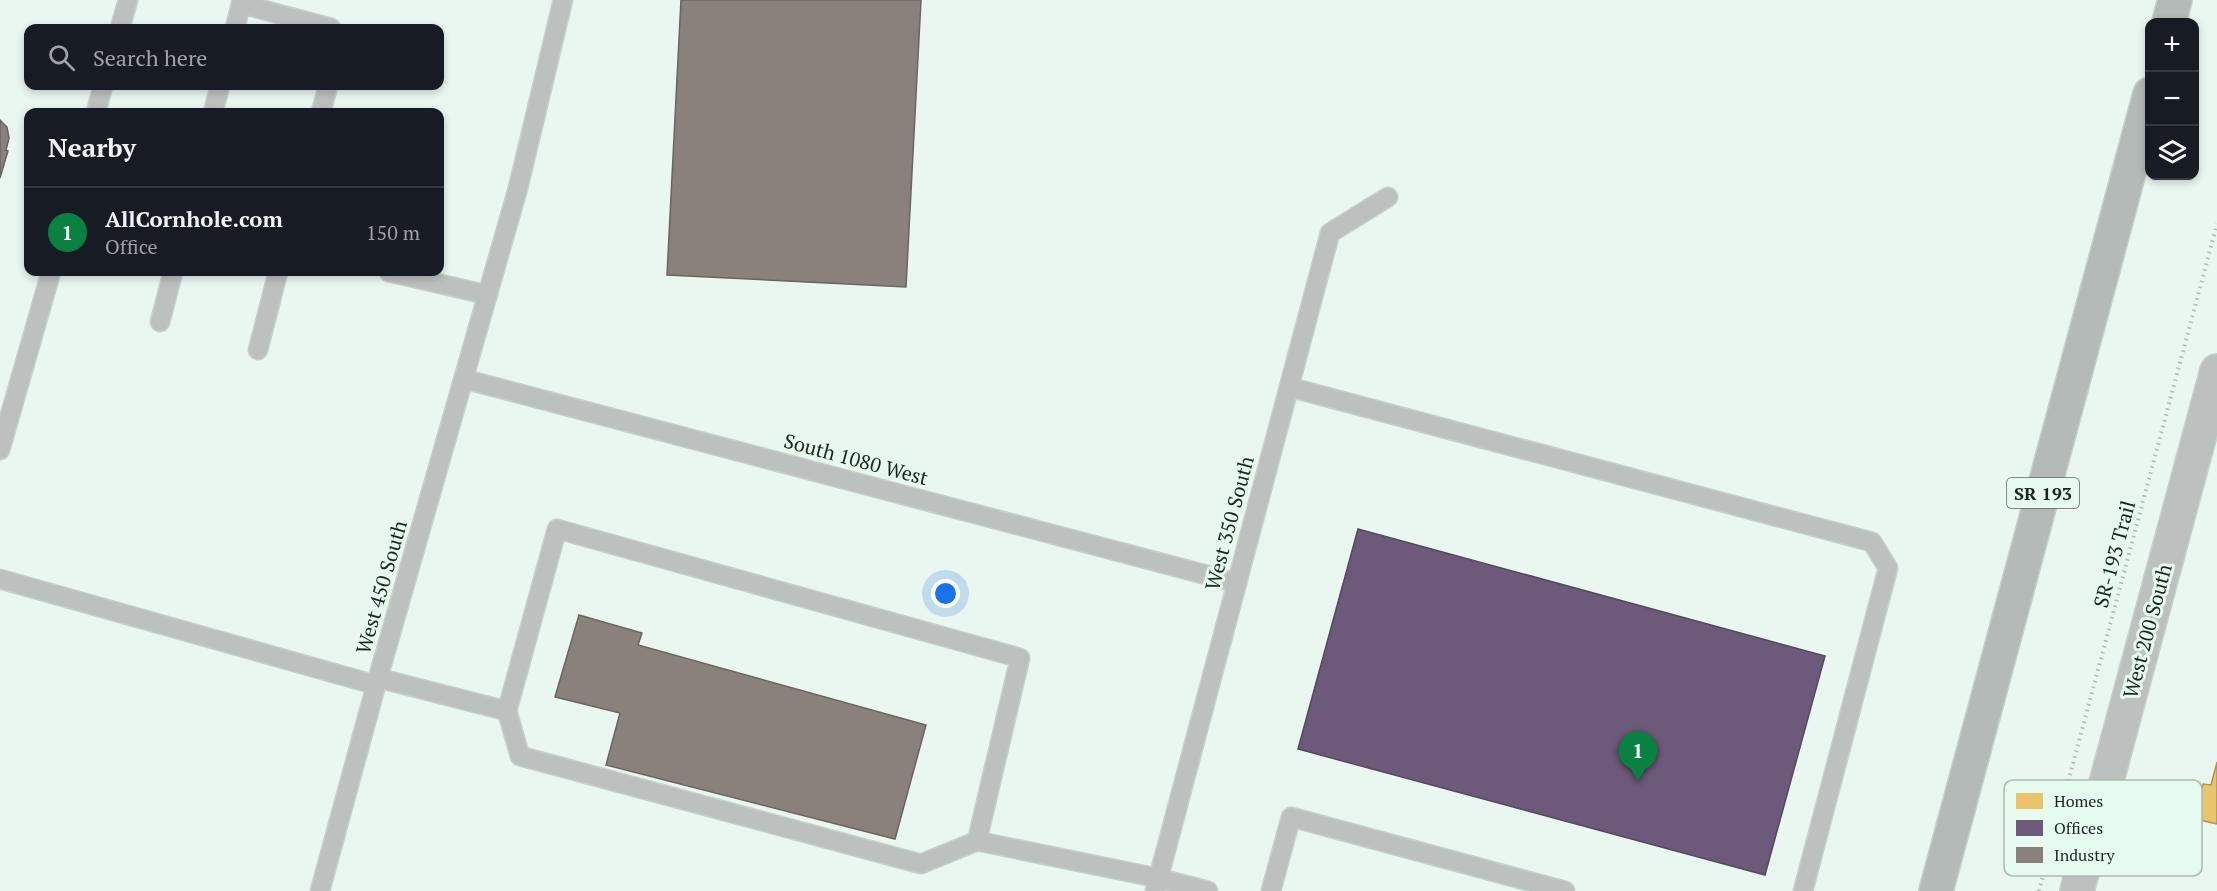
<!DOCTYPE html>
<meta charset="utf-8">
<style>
body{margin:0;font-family:"PT Serif",serif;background:#20242c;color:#f1f3f6}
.controls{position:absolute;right:18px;top:18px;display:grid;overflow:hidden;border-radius:12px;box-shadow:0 3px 9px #0003}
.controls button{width:54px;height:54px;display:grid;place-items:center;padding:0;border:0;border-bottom:2px solid #363941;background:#171b24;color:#f1f3f6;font:30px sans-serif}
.you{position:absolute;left:946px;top:594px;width:21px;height:21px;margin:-15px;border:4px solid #fff;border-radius:50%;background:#1a73e8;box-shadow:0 0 0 9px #1a73e833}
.badge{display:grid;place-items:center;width:39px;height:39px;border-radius:50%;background:#0b8043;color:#fff;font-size:20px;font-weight:700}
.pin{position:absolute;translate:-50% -50px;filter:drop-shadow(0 2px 3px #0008)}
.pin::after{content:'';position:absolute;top:32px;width:21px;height:18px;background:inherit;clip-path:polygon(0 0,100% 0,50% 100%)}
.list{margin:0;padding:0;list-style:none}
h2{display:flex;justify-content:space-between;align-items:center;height:78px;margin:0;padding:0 24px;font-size:26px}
h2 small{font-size:20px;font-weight:400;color:#9ea1a6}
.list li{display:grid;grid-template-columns:39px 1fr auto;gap:18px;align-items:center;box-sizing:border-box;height:90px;padding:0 24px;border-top:2px solid #363941}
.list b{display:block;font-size:22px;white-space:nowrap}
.list p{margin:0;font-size:20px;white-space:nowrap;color:#9ea1a6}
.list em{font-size:20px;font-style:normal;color:#9ea1a6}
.icon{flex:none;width:33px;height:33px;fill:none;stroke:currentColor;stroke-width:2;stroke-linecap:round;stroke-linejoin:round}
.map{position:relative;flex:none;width:2217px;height:891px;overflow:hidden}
.search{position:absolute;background:#171b24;box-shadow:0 3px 9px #0003;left:24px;top:24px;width:420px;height:66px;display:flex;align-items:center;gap:15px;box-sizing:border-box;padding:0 21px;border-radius:12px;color:#9ea1a6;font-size:22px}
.panel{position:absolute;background:#171b24;box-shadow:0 3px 9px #0003;left:24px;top:108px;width:420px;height:168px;border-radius:12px}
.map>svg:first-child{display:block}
.homes{fill:#e9c46a;stroke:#ac9454;stroke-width:1.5}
.offices{fill:#6d597a;stroke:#55495f;stroke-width:1.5}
.industry{fill:#8a817c;stroke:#696561;stroke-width:1.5}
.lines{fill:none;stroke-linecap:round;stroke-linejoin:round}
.lane-casing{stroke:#c6d0cb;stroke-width:21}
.street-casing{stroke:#c6d0cb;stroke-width:36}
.primary-casing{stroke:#c6d0cb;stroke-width:36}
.path{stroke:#b4b9b6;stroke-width:4;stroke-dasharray:1.5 4.5;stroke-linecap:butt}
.lane{stroke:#bcc0bf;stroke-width:18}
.street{stroke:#bcc0bf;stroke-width:33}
.primary{stroke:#b4bab7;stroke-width:33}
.labels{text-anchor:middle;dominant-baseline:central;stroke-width:6;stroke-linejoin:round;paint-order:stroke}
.shield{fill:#e6faf0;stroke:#59655f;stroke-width:1.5}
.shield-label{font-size:18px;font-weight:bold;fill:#1d2521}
.street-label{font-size:20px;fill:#1d2521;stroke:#e6faf0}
.key{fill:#e6faf0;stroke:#aabab2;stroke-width:1.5}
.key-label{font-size:16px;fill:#1d2521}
</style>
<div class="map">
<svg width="2217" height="891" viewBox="0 0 2217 891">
<rect width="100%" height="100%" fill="#eaf6f0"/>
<!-- homes -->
<polygon class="homes" points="2217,762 2217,824 2195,819 2203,784 2211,785"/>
<!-- offices -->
<polygon class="offices" points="1358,529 1825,656 1765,875 1298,749"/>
<!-- industry -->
<g class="industry">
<polygon points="681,0 921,0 906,287 667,275"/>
<polygon points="0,120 7,127 9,138 6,150 8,151 0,178"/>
<polygon points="579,615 642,633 638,645 926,725 895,839 606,765 620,713 555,697"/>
</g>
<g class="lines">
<defs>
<g id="lane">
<polyline points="120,28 128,0"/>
<polyline points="235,28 241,4 331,28"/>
<polyline points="96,112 103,86"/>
<polyline points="213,112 220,86"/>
<polyline points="321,112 328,86"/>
<polyline points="389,272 488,295"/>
<polyline points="160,322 173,272"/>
<polyline points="258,350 278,272"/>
<polyline points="464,379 1237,583"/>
<polyline points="1289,387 1872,542 1888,568 1803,891"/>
<polyline points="0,450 51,272"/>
<polyline points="0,579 376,685"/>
<polyline points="378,678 507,711 557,529 1020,658 977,841 1158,878 1208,891"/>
<polyline points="507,711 520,756 921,864 977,841"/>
<polyline points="320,891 378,678 518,188 563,0"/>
<polyline points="1155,891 1330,233 1388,197"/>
<polyline points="1271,891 1291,817 1565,891"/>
</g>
<polyline id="street" points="2077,891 2217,371"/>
<g id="primary">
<polyline points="2169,22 2175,0"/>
<polyline points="1936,891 2150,94"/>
</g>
</defs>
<!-- lane casing -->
<use href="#lane" class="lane-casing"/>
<!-- street casing -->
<use href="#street" class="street-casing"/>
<!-- primary casing -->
<use href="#primary" class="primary-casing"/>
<!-- path -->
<polyline class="path" points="2039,891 2217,224"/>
<!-- lane -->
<use href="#lane" class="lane"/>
<!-- street -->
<use href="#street" class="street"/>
<!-- primary -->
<use href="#primary" class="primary"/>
</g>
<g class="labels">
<!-- shield labels -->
<rect class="shield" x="2007" y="478" width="72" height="30" rx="4.5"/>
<g class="shield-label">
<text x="2043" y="493">SR 193</text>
</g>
<!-- street labels -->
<g class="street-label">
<text transform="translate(856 459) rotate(15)">South 1080 West</text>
<text transform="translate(1229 523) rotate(-75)">West 350 South</text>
<text transform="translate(2114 554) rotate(-75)">SR-193 Trail</text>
<text transform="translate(381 587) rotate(-74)">West 450 South</text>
<text transform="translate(2147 631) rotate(-75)">West 200 South</text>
</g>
</g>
<!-- legend -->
<rect x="2004" y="780" width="198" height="96" rx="9" class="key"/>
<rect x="2016" y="793" width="27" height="16" fill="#e9c46a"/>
<rect x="2016" y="820" width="27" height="16" fill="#6d597a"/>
<rect x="2016" y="847" width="27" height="16" fill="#8a817c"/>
<g class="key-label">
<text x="2054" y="807">Homes</text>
<text x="2054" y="834">Offices</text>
<text x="2054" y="861">Industry</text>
</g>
</svg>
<div class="controls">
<button>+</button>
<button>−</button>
<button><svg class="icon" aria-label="layers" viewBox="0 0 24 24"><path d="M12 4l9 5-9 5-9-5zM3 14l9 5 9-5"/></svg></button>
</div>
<div class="you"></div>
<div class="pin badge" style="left:1638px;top:781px">1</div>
<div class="search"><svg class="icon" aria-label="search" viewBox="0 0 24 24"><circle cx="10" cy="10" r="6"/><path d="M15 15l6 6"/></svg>Search here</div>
<section class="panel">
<h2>Nearby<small></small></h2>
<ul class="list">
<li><span class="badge">1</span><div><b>AllCornhole.com</b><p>Office</p></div><em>150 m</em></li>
</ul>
</section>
</div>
